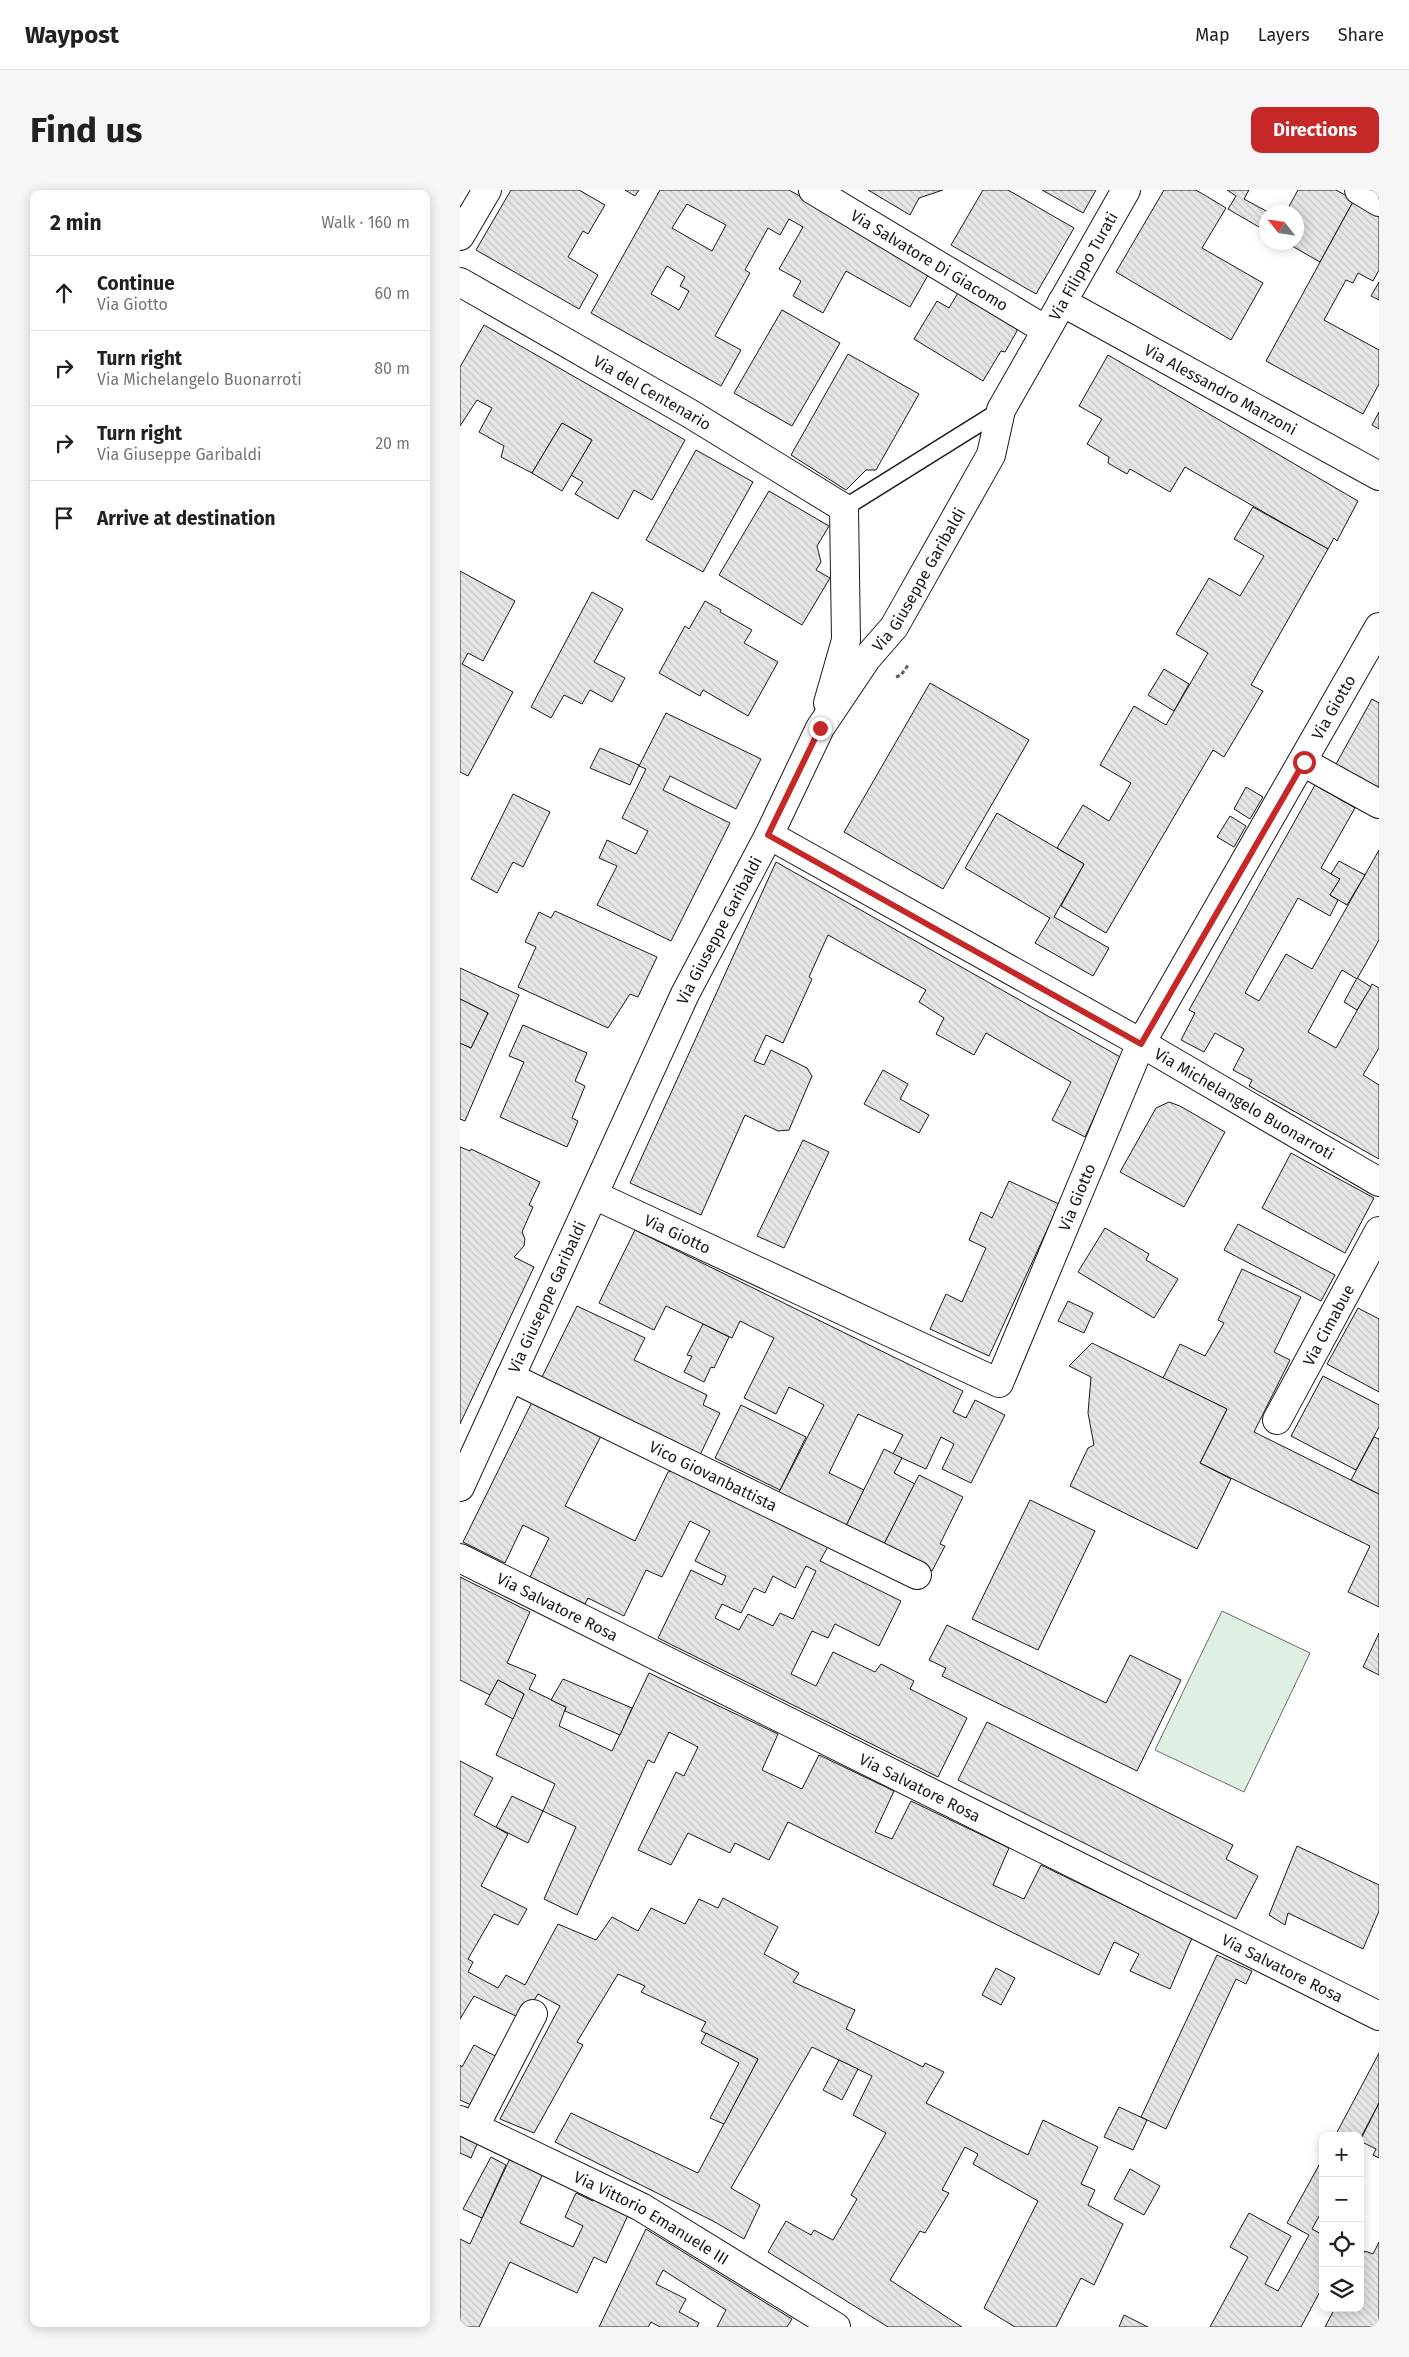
<!DOCTYPE html>
<meta charset="utf-8">
<style>
body{margin:0;font-family:"Fira Sans",sans-serif;background:#f6f6f6;color:#202124}
.controls{position:absolute;right:15px;bottom:15px;display:grid;overflow:hidden;border-radius:10px;box-shadow:0 2px 12px #0003}
.controls button{width:45px;height:45px;display:grid;place-items:center;padding:0;border:0;border-bottom:1px solid #e0e0e0;background:#fff;color:#202124;font:25px sans-serif}
.compass{position:absolute;left:799px;top:15px;width:45px;height:45px;border-radius:50%;background:#fff;box-shadow:0 2px 12px #0003;rotate:300deg}
.stop{position:absolute;width:15px;height:15px;margin:-11px;border:4px solid #c62828;border-radius:50%;background:#fff}
.stop.end{background:#c62828;border-color:#fff;box-shadow:0 1px 5px #0008}
.list{margin:0;padding:0;list-style:none}
h2{display:flex;justify-content:space-between;align-items:center;height:65px;margin:0;padding:0 20px;font-size:21px}
h2 small{font-size:16px;font-weight:400;color:#757577}
.list li{display:grid;grid-template-columns:32px 1fr auto;gap:15px;align-items:center;box-sizing:border-box;height:75px;padding:0 20px;border-top:1px solid #e0e0e0}
.list b{display:block;font-size:19px;white-space:nowrap}
.list p{margin:0;font-size:16px;white-space:nowrap;color:#757577}
.list em{font-size:16px;font-style:normal;color:#757577}
.icon{flex:none;width:28px;height:28px;fill:none;stroke:currentColor;stroke-width:2;stroke-linecap:round;stroke-linejoin:round}
.map{position:relative;flex:none;width:919px;height:2137px;overflow:hidden;border-radius:10px}
header{display:flex;align-items:center;gap:30px;box-sizing:border-box;height:70px;padding:0 25px;background:#fff;border-bottom:1px solid #e0e0e0}
header strong{font-size:24px}
nav{display:flex;gap:28px;margin-inline-start:auto;font-size:18px}
.intro{display:flex;align-items:center;justify-content:space-between;box-sizing:border-box;height:120px;padding:0 30px}
h1{margin:0;font-size:35px}
.button{padding:12px 22px;border-radius:10px;background:#c62828;color:#fff;font-size:18px;font-weight:700}
main{display:flex;gap:30px;padding:0 30px}
aside{flex:1;background:#fff;border-radius:10px;box-shadow:0 2px 12px #0003}
.map>svg:first-child{display:block}
.green{fill:#e0efe3;stroke:#6a6a6a}
.building{fill:url(#building-back-hatch);stroke:#1a1a1a;fill-rule:evenodd}
.lines{fill:none;stroke-linecap:round;stroke-linejoin:round}
.lane-casing{stroke:#1a1a1a;stroke-width:19}
.street-casing{stroke:#1a1a1a;stroke-width:30}
.path{stroke:#5f5f5f;stroke-width:3;stroke-dasharray:4 2.5;stroke-linecap:butt}
.lane{stroke:#fff;stroke-width:16}
.street{stroke:#fff;stroke-width:28}
.route{stroke:#c62828;stroke-width:6}
.labels{text-anchor:middle;dominant-baseline:central;stroke-width:4;stroke-linejoin:round;paint-order:stroke}
.street-label{font-size:16px;fill:#1a1a1a;stroke:#fff}
</style>
<header>
<strong>Waypost</strong>
<nav><a>Map</a><a>Layers</a><a>Share</a></nav>
</header>
<div class="intro"><h1>Find us</h1><a class="button">Directions</a></div>
<main>
<aside>
<h2>2 min<small>Walk · 160 m</small></h2>
<ul class="list">
<li><svg class="icon" aria-label="ahead" viewBox="0 0 24 24"><path d="M12 20V5M6 11l6-6 6 6"/></svg><div><b>Continue</b><p>Via Giotto</p></div><em>60 m</em></li>
<li><svg class="icon" aria-label="right" viewBox="0 0 24 24"><path d="M7 20v-9h11M14 6l5 5-5 5"/></svg><div><b>Turn right</b><p>Via Michelangelo Buonarroti</p></div><em>80 m</em></li>
<li><svg class="icon" aria-label="right" viewBox="0 0 24 24"><path d="M7 20v-9h11M14 6l5 5-5 5"/></svg><div><b>Turn right</b><p>Via Giuseppe Garibaldi</p></div><em>20 m</em></li>
<li><svg class="icon" aria-label="arrive" viewBox="0 0 24 24"><path d="M6 21V4h12l-3 4 3 4H6"/></svg><div><b>Arrive at destination</b></div></li>
</ul>
</aside>
<div class="map">
<svg width="919" height="2137" viewBox="0 0 919 2137">
<defs>
<pattern id="building-back-hatch" width="6" height="6" patternUnits="userSpaceOnUse" patternTransform="scale(1.25)"><rect width="6" height="6" fill="#e6e6e6"/><path d="M-1 5l2 2M0 0l6 6M5-1l2 2" fill="none" stroke="#c5c5c5"/></pattern>
</defs>
<rect width="100%" height="100%" fill="#fff"/>
<!-- green -->
<polygon class="green" points="762,1421 850,1463 784,1602 695,1560"/>
<!-- building -->
<g class="building">
<polygon points="51,0 119,0 145,15 128,44 123,41 108,67 138,85 119,119 16,60"/>
<polygon points="165,0 179,0 175,6"/>
<path d="M 200,0 L 329,0 L 471,80 L 450,117 L 386,81 L 363,123 L 333,106 L 341,91 L 319,79 L 343,37 L 329,29 L 320,45 L 308,38 L 285,80 L 290,83 L 255,146 L 281,160 L 261,196 L 131,123 ZM 227,14 L 266,35 L 252,61 L 212,38 ZM 207,76 L 225,87 L 220,96 L 229,101 L 219,120 L 191,104 Z"/>
<polygon points="408,0 483,0 459,8 450,25"/>
<polygon points="523,0 548,0 614,38 576,104 491,55"/>
<polygon points="582,0 636,0 623,23"/>
<polygon points="704,0 736,0 766,18 742,58 803,93 771,150 656,82"/>
<polygon points="767,0 789,0 784,9 808,22 799,37 768,19 776,6"/>
<polygon points="838,0 876,0 894,10 860,72 825,52 836,52 836,22 826,22"/>
<polygon points="894,10 919,23 919,80 913,91 898,83 893,93 886,90 864,130 919,160 919,194 903,224 806,171"/>
<polygon points="919,92 919,110 911,106"/>
<polygon points="502,96 554,131 557,141 545,162 541,161 523,191 454,149 477,111 489,118"/>
<polygon points="322,120 380,153 332,236 274,203"/>
<polygon points="24,135 225,250 192,310 174,300 158,329 115,304 123,292 111,285 132,250 102,233 72,283 41,267 44,256 19,242 32,218 17,210 0,236 0,177"/>
<polygon points="388,164 459,204 416,280 406,280 386,300 331,265"/>
<polygon points="648,165 898,311 877,351 874,348 868,359 725,277 710,302 670,279 667,284 648,273 649,267 627,254 642,229 619,216"/>
<polygon points="919,222 919,239 912,235"/>
<polygon points="102,233 132,250 102,301 72,283"/>
<polygon points="236,260 293,292 243,382 186,350"/>
<polygon points="309,301 369,336 357,356 361,372 356,380 370,388 342,435 259,385"/>
<polygon points="793,317 868,359 791,495 803,501 764,567 753,560 646,743 601,716 624,674 597,658 623,615 649,631 671,593 640,575 674,516 706,535 748,463 716,444 749,388 780,406 804,366 774,349"/>
<polygon points="0,381 55,411 23,471 8,463 2,474 53,502 8,586 0,582"/>
<polygon points="132,402 163,419 134,472 165,488 152,512 130,500 122,514 104,505 91,528 71,517"/>
<polygon points="245,411 261,420 260,422 292,440 284,453 318,472 288,526 243,500 240,506 199,483 225,436 229,439"/>
<polygon points="704,479 729,494 714,521 688,505"/>
<polygon points="470,493 569,550 483,699 384,642"/>
<polygon points="912,509 919,513 919,601 875,576"/>
<polygon points="206,523 301,569 276,619 210,586 203,600 270,633 211,751 137,715 157,676 139,668 147,650 176,664 188,641 162,628 186,579 179,576"/>
<polygon points="140,558 179,575 170,595 130,578"/>
<polygon points="855,595 895,618 861,678 880,689 870,705 878,710 870,726 838,708 785,803 799,811 826,764 852,779 919,660 919,750 897,789 882,780 848,842 876,858 912,794 919,798 919,858 903,885 919,895 919,969 789,896 792,890 773,880 784,859 755,843 744,862 721,850 735,823 729,820"/>
<polygon points="786,597 803,607 790,629 774,619"/>
<polygon points="53,604 90,622 63,677 53,672 37,703 11,689"/>
<polygon points="537,623 624,674 594,727 649,758 633,786 575,753 590,728 505,678"/>
<polygon points="770,626 786,636 774,657 757,647"/>
<polygon points="879,671 905,685 887,715 870,705 880,689 871,684"/>
<polygon points="316,672 662,868 625,947 592,930 611,892 526,843 514,865 476,844 484,828 459,812 466,800 368,745 349,787 352,789 323,853 306,845 294,871 304,875 311,860 347,878 352,886 329,940 318,941 285,925 241,1025 170,993"/>
<polygon points="95,721 197,767 178,807 170,804 148,838 58,797 76,757 65,752 79,722 91,728"/>
<polygon points="0,778 59,805 5,931 0,929 0,853 11,858 28,823 0,809"/>
<polygon points="897,788 911,797 897,820 884,812"/>
<polygon points="0,809 28,823 11,858 0,853"/>
<polygon points="63,835 127,863 115,891 125,896 112,928 118,931 107,957 40,927 64,872 49,866"/>
<polygon points="423,880 448,894 440,909 469,925 459,943 404,914"/>
<polygon points="709,912 720,916 765,942 724,1017 660,982 696,918"/>
<polygon points="343,950 369,962 324,1058 297,1046"/>
<polygon points="0,957 10,961 11,959 80,992 69,1015 73,1017 62,1042 65,1049 64,1056 54,1067 74,1077 0,1234"/>
<polygon points="831,963 914,1008 885,1063 802,1018"/>
<polygon points="549,991 599,1014 529,1166 470,1139 486,1104 502,1112 526,1058 509,1050 521,1022 532,1028"/>
<polygon points="778,1034 875,1085 861,1111 764,1060"/>
<polygon points="645,1038 689,1064 686,1070 718,1089 694,1128 618,1082"/>
<polygon points="175,1040 503,1201 493,1222 506,1228 515,1210 545,1225 511,1293 482,1279 494,1254 481,1247 466,1279 433,1264 443,1245 398,1224 369,1283 404,1300 385,1338 318,1304 364,1215 329,1197 316,1224 284,1208 314,1148 280,1131 272,1148 206,1116 194,1140 139,1113"/>
<polygon points="782,1079 841,1107 814,1162 830,1170 794,1242 919,1304 919,1417 888,1402 910,1356 740,1273 767,1219 703,1188 720,1154 745,1166 764,1133 758,1130"/>
<polygon points="608,1111 633,1123 624,1143 598,1131"/>
<polygon points="117,1116 185,1148 174,1170 247,1205 243,1215 260,1223 240,1265 81,1189"/>
<polygon points="898,1118 919,1129 919,1202 867,1174"/>
<polygon points="243,1134 269,1147 254,1178 251,1177 244,1192 224,1182 232,1166 227,1165"/>
<polygon points="632,1153 767,1219 740,1273 771,1289 737,1359 610,1296 628,1258 634,1255 628,1223 631,1187 609,1176"/>
<polygon points="863,1186 919,1215 919,1237 896,1280 831,1246"/>
<path d="M 73,1210 L 142,1244 L 105,1316 L 175,1351 L 208,1282 L 220,1278 L 370,1353 L 360,1371 L 441,1411 L 419,1456 L 375,1434 L 368,1448 L 352,1441 L 331,1484 L 356,1496 L 373,1462 L 415,1482 L 421,1474 L 454,1491 L 450,1499 L 507,1528 L 478,1587 L 198,1448 L 231,1380 L 262,1395 L 266,1386 L 235,1371 L 250,1341 L 230,1331 L 202,1387 L 186,1380 L 164,1426 L 128,1408 L 125,1414 L 70,1387 L 89,1348 L 63,1335 L 45,1373 L 3,1352 ZM 346,1376 L 356,1381 L 333,1429 L 320,1423 L 313,1436 L 288,1424 L 279,1440 L 255,1428 L 262,1414 L 281,1423 L 294,1398 L 305,1403 L 313,1386 L 335,1398 Z"/>
<polygon points="281,1215 346,1247 320,1300 255,1268"/>
<polygon points="914,1247 919,1249 919,1304 891,1290"/>
<polygon points="424,1259 442,1268 434,1283 455,1294 423,1356 385,1338"/>
<polygon points="459,1285 503,1307 480,1354 485,1356 472,1381 423,1356"/>
<polygon points="570,1310 635,1341 578,1460 512,1429"/>
<polygon points="0,1387 70,1422 47,1473 76,1485 69,1499 106,1517 99,1536 152,1561 189,1483 318,1544 302,1580 342,1599 359,1565 434,1601 415,1642 432,1649 451,1611 549,1658 533,1695 564,1709 581,1675 732,1748 710,1799 670,1781 679,1764 654,1752 639,1785 328,1632 309,1670 275,1653 270,1663 228,1643 211,1675 178,1660 216,1582 224,1586 238,1557 209,1542 194,1573 188,1570 117,1725 84,1709 116,1637 83,1621 95,1594 36,1565 64,1504 38,1490 30,1505 0,1490"/>
<polygon points="487,1435 646,1513 670,1465 721,1490 677,1581 482,1486 486,1478 469,1470"/>
<polygon points="919,1443 919,1485 903,1477"/>
<polygon points="103,1489 172,1518 160,1545 105,1521 106,1517 91,1510"/>
<polygon points="38,1490 64,1504 53,1529 25,1514"/>
<polygon points="527,1532 773,1655 766,1669 798,1686 776,1729 498,1590"/>
<polygon points="0,1571 33,1588 14,1625 48,1644 21,1696 67,1719 58,1735 34,1724 8,1769 13,1772 8,1782 38,1798 46,1785 65,1795 98,1734 136,1750 152,1727 178,1741 191,1718 225,1734 239,1709 258,1718 263,1708 318,1737 304,1764 339,1783 333,1792 395,1820 386,1839 463,1877 465,1873 484,1882 466,1913 568,1965 583,1930 638,1957 621,1994 635,2000 628,2015 663,2034 634,2095 621,2088 596,2137 555,2137 524,2118 578,2011 513,1974 518,1964 505,1957 482,2000 489,2003 465,2043 460,2041 430,2090 502,2137 428,2137 308,2062 326,2031 351,2045 354,2040 373,2050 397,2009 391,2005 426,1943 393,1925 412,1886 352,1857 271,1998 300,2015 284,2049 253,2031 95,1952 111,1923 238,1983 298,1869 241,1841 246,1832 181,1802 185,1796 158,1784 117,1852 123,1855 74,1943 40,1929 100,1816 78,1804 62,1829 14,1806 0,1829"/>
<polygon points="52,1606 83,1621 68,1653 36,1637"/>
<polygon points="837,1656 919,1695 919,1721 903,1759 828,1723 825,1735 809,1725"/>
<polygon points="757,1765 792,1781 786,1794 776,1789 706,1939 681,1927"/>
<polygon points="536,1778 555,1788 541,1815 522,1805"/>
<polygon points="246,1843 298,1869 264,1934 250,1928 279,1873 241,1853"/>
<polygon points="14,1855 43,1870 20,1919 0,1910 0,1875 2,1877"/>
<polygon points="919,1863 919,1913 900,1949 900,1946 875,1946"/>
<polygon points="379,1870 398,1879 382,1910 363,1900"/>
<polygon points="919,1913 919,1968 913,1965 916,1959 900,1951"/>
<polygon points="659,1917 687,1930 673,1960 644,1947"/>
<polygon points="0,1944 18,1952 11,1968 0,1963"/>
<polygon points="53,1962 86,1977 60,2033 113,2057 123,2036 105,2027 116,2003 133,2011 135,2007 169,2023 146,2073 134,2067 117,2103 50,2072 19,2137 0,2137 0,2049 10,2054"/>
<polygon points="31,1967 46,1975 22,2028 3,2019"/>
<polygon points="863,1968 863,2019 852,2039 863,2045 863,2096 841,2137 750,2137 788,2067 770,2057 789,2023 831,2046 805,2094 818,2101 849,2045 827,2033"/>
<polygon points="670,1979 700,1996 684,2025 654,2009"/>
<polygon points="186,2039 332,2129 327,2137 257,2137 266,2120 203,2080 196,2094 226,2109 219,2122 239,2133 237,2137 200,2137 191,2132 188,2137 139,2137"/>
<polygon points="919,2052 919,2137 865,2137 875,2118 900,2118 900,2069 905,2061 913,2064"/>
<polygon points="664,2125 688,2137 659,2137"/>
</g>
<g class="lines">
<defs>
<polyline id="lane" points="384,318 541,220"/>
<g id="street">
<path id="s1" d="M 353,0 L 586,140"/>
<polyline points="899,0 919,12"/>
<polyline points="0,46 27,0"/>
<path id="s2" d="M 0,92 L 229,223 L 384,318 L 386,450 L 368,513"/>
<path id="s3" d="M 602,112 L 919,286"/>
<polyline points="843,572 919,614"/>
<path id="s4" d="M 309,645 L 681,853 L 919,992"/>
<path id="s5" d="M 134,1005 L 539,1193 L 681,853 L 919,437"/>
<path id="s6" d="M 50,1187 L 457,1385"/>
<path id="s7" d="M 817,1230 L 919,1041"/>
<path id="s8" d="M 0,1297 L 225,804 L 309,645 L 360,538 L 407,468 L 434,437 L 531,265 L 541,220 L 666,0"/>
<path id="s9" d="M 0,1368 L 919,1826"/>
<path id="s10" d="M 0,1930 L 181,2017 L 376,2137"/>
<polyline points="15,1936 73,1824"/>
</g>
</defs>
<!-- lane casing -->
<use href="#lane" class="lane-casing"/>
<!-- street casing -->
<use href="#street" class="street-casing"/>
<!-- path -->
<polyline class="path" points="436,487 441,485 449,474"/>
<!-- lane -->
<use href="#lane" class="lane"/>
<!-- street -->
<use href="#street" class="street"/>
</g>
<g class="lines">
<!-- route -->
<polyline class="route" points="360,538 308,645 681,854 844,572"/>
</g>
<g class="labels">
<!-- street labels -->
<g class="street-label">
<text stroke="none"><textPath href="#s1" startOffset="136">Via Salvatore Di Giacomo</textPath></text>
<text stroke="none"><textPath href="#s8" startOffset="1375">Via Filippo Turati</textPath></text>
<text stroke="none"><textPath href="#s3" startOffset="181">Via Alessandro Manzoni</textPath></text>
<text stroke="none"><textPath href="#s2" startOffset="222">Via del Centenario</textPath></text>
<text stroke="none"><textPath href="#s8" startOffset="1019">Via Giuseppe Garibaldi</textPath></text>
<text stroke="none"><textPath href="#s5" startOffset="1202">Via Giotto</textPath></text>
<text stroke="none"><textPath href="#s8" startOffset="614">Via Giuseppe Garibaldi</textPath></text>
<text stroke="none"><textPath href="#s4" startOffset="546">Via Michelangelo Buonarroti</textPath></text>
<text stroke="none"><textPath href="#s5" startOffset="648">Via Giotto</textPath></text>
<text stroke="none"><textPath href="#s5" startOffset="92">Via Giotto</textPath></text>
<text stroke="none"><textPath href="#s8" startOffset="209">Via Giuseppe Garibaldi</textPath></text>
<text stroke="none"><textPath href="#s7" startOffset="108">Via Cimabue</textPath></text>
<text stroke="none"><textPath href="#s6" startOffset="226">Vico Giovanbattista</textPath></text>
<text stroke="none"><textPath href="#s9" startOffset="109">Via Salvatore Rosa</textPath></text>
<text stroke="none"><textPath href="#s9" startOffset="514">Via Salvatore Rosa</textPath></text>
<text stroke="none"><textPath href="#s9" startOffset="919">Via Salvatore Rosa</textPath></text>
<text stroke="none"><textPath href="#s10" startOffset="215">Via Vittorio Emanuele III</textPath></text>
</g>
</g>
</svg>
<div class="controls">
<button>+</button>
<button>−</button>
<button><svg class="icon" aria-label="locate" viewBox="0 0 24 24"><circle cx="12" cy="12" r="6"/><path d="M12 2v4M12 18v4M2 12h4M18 12h4"/></svg></button>
<button><svg class="icon" aria-label="layers" viewBox="0 0 24 24"><path d="M12 4l9 5-9 5-9-5zM3 14l9 5 9-5"/></svg></button>
</div>
<svg class="compass" viewBox="-18 -18 36 36"><path d="M0-13l5 13h-10z" fill="#e53935"/><path d="M0 13l5-13h-10z" fill="#757577"/></svg>
<div class="stop" style="left:844px;top:572px"></div>
<div class="stop end" style="left:360px;top:538px"></div>
</div>
</main>
